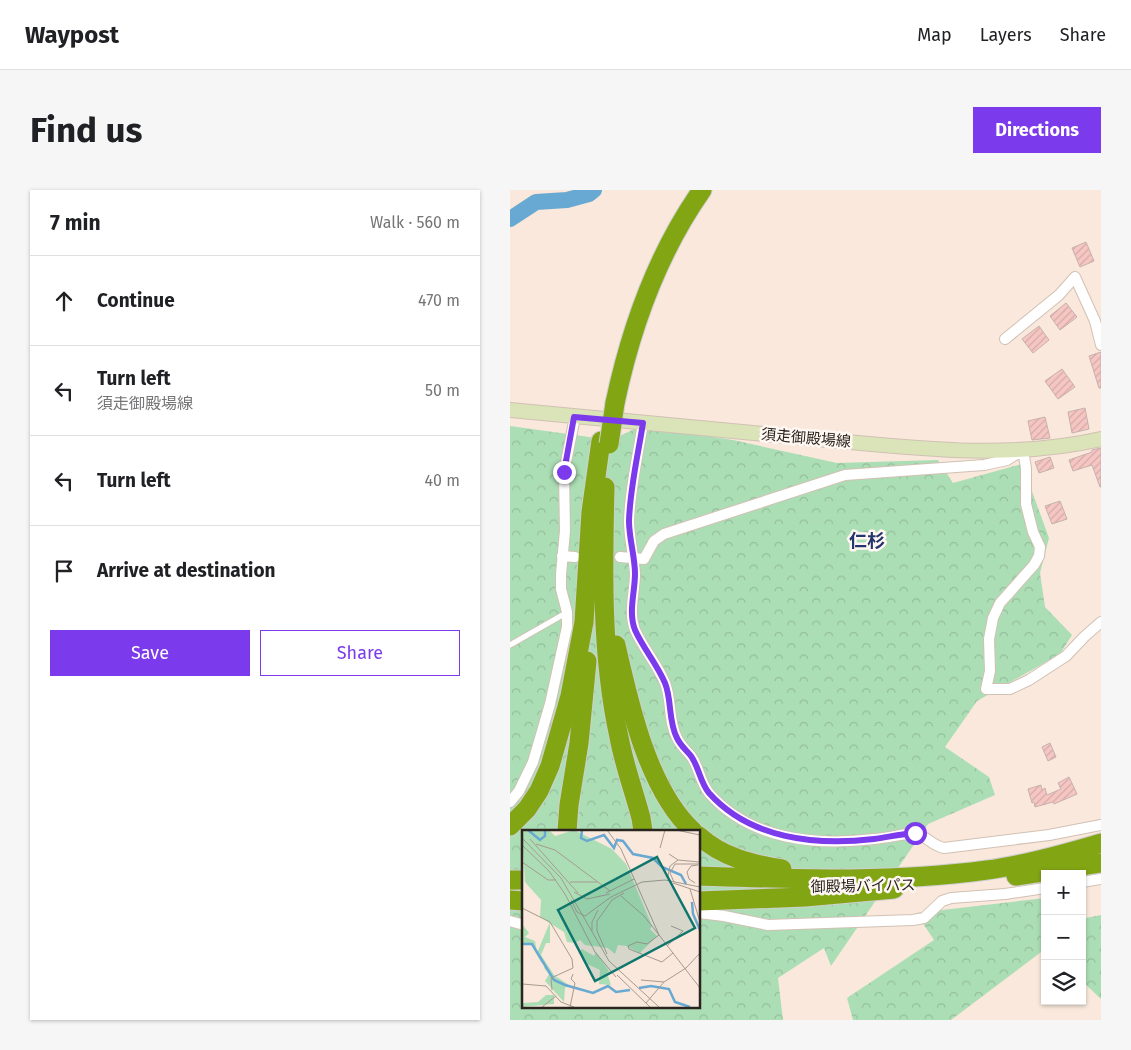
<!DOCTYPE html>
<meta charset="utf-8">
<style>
body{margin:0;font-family:"Fira Sans","Noto Sans JP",sans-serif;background:#f6f6f6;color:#202124}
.controls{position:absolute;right:15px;bottom:15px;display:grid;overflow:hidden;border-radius:0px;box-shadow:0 1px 4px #0004}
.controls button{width:45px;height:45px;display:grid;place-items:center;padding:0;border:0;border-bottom:1px solid #e0e0e0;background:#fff;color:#202124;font:25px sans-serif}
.stop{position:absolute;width:15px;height:15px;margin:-11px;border:4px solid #7c3aed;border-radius:50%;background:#fff}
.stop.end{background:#7c3aed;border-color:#fff;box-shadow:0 1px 5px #0008}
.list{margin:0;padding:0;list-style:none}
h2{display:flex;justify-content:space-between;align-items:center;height:65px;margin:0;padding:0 20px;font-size:21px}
h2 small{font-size:16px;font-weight:400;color:#757577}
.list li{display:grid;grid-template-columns:32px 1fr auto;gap:15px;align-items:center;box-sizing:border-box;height:90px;padding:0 20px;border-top:1px solid #e0e0e0}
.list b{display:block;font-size:19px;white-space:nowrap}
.list p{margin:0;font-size:16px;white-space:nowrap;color:#757577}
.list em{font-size:16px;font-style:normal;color:#757577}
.actions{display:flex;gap:10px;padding:15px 20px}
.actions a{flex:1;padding:11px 0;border:1px solid #7c3aed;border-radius:0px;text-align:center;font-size:18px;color:#7c3aed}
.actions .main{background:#7c3aed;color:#fff}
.icon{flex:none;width:28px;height:28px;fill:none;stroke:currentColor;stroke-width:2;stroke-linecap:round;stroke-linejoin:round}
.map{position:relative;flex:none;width:591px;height:830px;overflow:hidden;border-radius:0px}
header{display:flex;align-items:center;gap:30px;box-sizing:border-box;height:70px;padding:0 25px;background:#fff;border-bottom:1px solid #e0e0e0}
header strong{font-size:24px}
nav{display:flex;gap:28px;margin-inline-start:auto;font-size:18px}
.intro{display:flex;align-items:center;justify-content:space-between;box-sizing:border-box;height:120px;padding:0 30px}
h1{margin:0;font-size:35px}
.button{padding:12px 22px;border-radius:0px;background:#7c3aed;color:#fff;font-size:18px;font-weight:700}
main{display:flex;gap:30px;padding:0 30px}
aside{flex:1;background:#fff;border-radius:0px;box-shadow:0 1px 4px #0004}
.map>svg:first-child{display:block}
.forest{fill:url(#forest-crowns);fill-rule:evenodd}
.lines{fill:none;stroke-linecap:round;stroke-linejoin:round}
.river{stroke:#68a9d3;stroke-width:16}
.building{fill:url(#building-hatch);stroke:#c7b1af}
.service-casing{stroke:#d1c1b4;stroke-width:7}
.minor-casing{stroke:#d1c1b4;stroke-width:12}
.secondary-casing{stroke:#d1c1b4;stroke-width:16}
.motorway-casing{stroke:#d0cfce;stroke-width:21}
.service{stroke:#fff;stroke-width:5}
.minor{stroke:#fff;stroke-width:10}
.secondary{stroke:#dae4b8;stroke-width:14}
.motorway{stroke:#82a514;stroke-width:19}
.motorway-bridge-casing{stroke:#d0cfce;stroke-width:21;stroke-linecap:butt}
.motorway-bridge{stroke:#82a514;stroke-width:19}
.route{stroke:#7c3aed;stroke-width:6}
.labels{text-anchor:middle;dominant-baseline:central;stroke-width:5;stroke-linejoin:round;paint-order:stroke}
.street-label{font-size:15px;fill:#2b2520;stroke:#fef7f2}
.quarter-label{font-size:18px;font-weight:bold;fill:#25356d;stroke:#fef7f2}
.inset-river{fill:none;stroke:#68a9d3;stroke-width:2.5}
.inset-road{fill:none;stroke:#a79a90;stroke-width:1}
.view{fill:#0f766e;fill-opacity:0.15;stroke:#0f766e;stroke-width:2.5}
.inset-edge{fill:none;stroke:#2b2520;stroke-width:2.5}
</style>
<header>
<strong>Waypost</strong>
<nav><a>Map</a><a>Layers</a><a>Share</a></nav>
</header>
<div class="intro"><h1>Find us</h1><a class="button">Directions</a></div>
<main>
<aside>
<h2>7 min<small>Walk · 560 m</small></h2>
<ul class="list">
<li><svg class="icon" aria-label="ahead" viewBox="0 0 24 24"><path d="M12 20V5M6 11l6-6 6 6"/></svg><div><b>Continue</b></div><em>470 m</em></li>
<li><svg class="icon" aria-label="left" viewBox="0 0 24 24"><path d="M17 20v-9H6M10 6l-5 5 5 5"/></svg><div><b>Turn left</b><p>須走御殿場線</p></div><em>50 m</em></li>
<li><svg class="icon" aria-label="left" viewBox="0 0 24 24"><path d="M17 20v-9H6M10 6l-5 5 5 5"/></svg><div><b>Turn left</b></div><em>40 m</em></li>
<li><svg class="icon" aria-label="arrive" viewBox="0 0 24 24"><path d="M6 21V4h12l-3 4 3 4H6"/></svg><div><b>Arrive at destination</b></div></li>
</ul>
<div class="actions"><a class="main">Save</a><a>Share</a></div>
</aside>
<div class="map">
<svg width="591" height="830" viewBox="0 0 591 830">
<defs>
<pattern id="forest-crowns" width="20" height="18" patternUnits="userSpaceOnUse" patternTransform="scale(1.25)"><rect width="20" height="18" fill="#acdeb5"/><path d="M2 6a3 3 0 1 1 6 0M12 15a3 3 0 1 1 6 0" fill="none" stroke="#94be9b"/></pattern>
<pattern id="building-hatch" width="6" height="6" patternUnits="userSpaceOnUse" patternTransform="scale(1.25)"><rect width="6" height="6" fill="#f6c6c3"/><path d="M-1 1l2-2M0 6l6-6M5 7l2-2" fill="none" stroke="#d3aaa7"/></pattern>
</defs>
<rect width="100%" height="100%" fill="#f9e8db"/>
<!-- forest -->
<g class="forest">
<path d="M 0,236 L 101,250 L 131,236 L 223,250 L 327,273 L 428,270 L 443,293 L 512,274 L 539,348 L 530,383 L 535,417 L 562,445 L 550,464 L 467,511 L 435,557 L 479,587 L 485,605 L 418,634 L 321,776 L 314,758 L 268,788 L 273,830 L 0,830 ZM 14,641 L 189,641 L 189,816 L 14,816 Z"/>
<polygon points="574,703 576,728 591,725 591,809 572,791 572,704"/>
<polygon points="535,708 535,759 441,830 343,830 337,808 424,750 406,723"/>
</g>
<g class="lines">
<!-- river -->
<polyline class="river" points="0,29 26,12 57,10 79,4 84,0"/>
</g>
<!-- building -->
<g class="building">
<polygon points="576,52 584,71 570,77 562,58"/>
<polygon points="556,113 567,127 550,140 540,126"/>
<polygon points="529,136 539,150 523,163 512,149"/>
<polygon points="591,162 591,198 589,198 579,166"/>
<polygon points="552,179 565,197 548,209 535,191"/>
<polygon points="575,218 579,239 562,243 558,222"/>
<polygon points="535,227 540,248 522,250 518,231"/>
<polygon points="591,258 591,297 590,297 582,275 563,281 559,270 582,262 582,260"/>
<polygon points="540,267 544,278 529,283 525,272"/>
<polygon points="550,311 557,329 542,334 535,316"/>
<polygon points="540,553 546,567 538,571 532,557"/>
<polygon points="559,587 567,604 544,614 543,612 525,617 524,612 522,613 518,599 531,595 532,600 535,598 537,605 551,599 548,593"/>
</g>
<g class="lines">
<defs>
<polyline id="service" points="0,455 56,423"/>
<g id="minor">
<polyline points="495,149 549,105 565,87 585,131 591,155"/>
<path d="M 133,233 C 128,265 120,298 119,331 C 119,348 124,366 125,384 C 125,402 118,421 125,440 C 133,458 147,474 155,493 C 162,510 158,531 167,548 C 170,555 176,560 181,566 C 189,577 190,592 199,603 C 240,650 306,656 364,649 C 378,648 392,644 405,643 C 416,646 423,656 434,658 L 539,645 L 591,635"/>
<polyline points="52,366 65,367"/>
<polyline points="110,367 134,369 144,351 154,344 335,285 474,275 497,270 513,260 516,278 516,314 523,342 530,357 529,366 524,375 490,413 483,428 479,449 480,481 476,499 500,499 519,490 556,466 574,447 591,432"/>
<polyline points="0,612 9,601 23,572 40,514 57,437 57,422 51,399 51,384 55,341 54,282 65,227"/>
<polyline points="572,692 591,689"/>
<polyline points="189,723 214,726 258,735 403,730 414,728 432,711 441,708 495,704 535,698"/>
<polyline points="0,731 14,735"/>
</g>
<path id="secondary" d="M 0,220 C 99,230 198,239 297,248 C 395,257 494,271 591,249"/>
<g id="motorway">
<path d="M 105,213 C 121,137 147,64 192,0"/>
<path d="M 95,297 C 93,380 91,465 109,547 C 114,575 124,601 131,628 L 133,641"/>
<path d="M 106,455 C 119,513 138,600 183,641"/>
<polyline points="0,636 17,619 29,601 40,576 60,506 74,432 81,322 91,251"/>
<polyline points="57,641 59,615 69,553 77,471"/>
<path d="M 189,646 C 212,667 241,674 272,679"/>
<path d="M 189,686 C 284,689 382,693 477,680 C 515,675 554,664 591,653"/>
<polyline points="506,686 591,673"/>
<polyline points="0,690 14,690"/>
<polyline points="0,710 14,711"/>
<polyline points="189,711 295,707 384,699"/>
</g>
</defs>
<!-- service casing -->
<use href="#service" class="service-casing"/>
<!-- minor casing -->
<use href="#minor" class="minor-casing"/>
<!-- secondary casing -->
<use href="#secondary" class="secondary-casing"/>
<!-- motorway casing -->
<use href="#motorway" class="motorway-casing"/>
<!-- service -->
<use href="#service" class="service"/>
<!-- minor -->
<use href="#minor" class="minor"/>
<!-- secondary -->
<use href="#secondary" class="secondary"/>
<!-- motorway -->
<use href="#motorway" class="motorway"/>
<defs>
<polyline id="motorway-bridge" points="99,254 105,213"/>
</defs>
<!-- motorway-bridge casing -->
<use href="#motorway-bridge" class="motorway-bridge-casing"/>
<!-- motorway-bridge -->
<use href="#motorway-bridge" class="motorway-bridge"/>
</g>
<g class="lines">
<!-- route -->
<path class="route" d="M 54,282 L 64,227 L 133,233 C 128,265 120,298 119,331 C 119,349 125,366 125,384 C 125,402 118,422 125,440 C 133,458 147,474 155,493 C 162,510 158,531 167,548 C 170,555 176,560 181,566 C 189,577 190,592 199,603 C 240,649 306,656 364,649 C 378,647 392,644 405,643"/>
</g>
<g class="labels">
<!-- street labels -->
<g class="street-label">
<text transform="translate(296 248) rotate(5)">須走御殿場線</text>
<text transform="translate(353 696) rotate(-1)">御殿場バイパス</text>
</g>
<!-- quarter labels -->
<g class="quarter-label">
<text x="357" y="351">仁杉</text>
</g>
</g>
<!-- overview -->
<g transform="translate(12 640)">
<rect width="178" height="178" fill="#f9e8db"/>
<path d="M 0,0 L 27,0 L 33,6 L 52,0 L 90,19 L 104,34 L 130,96 L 128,99 L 135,106 L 118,123 L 104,116 L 96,115 L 93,124 L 86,118 L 63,115 L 58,110 L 53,113 L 45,112 L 42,102 L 18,87 L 19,70 L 3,52 ZM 28,92 L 28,113 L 24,113 L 19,125 L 32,145 L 47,155 L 43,158 L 42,172 L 23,151 L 27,144 L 22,138 L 23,135 L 19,132 L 11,118 L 11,114 L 0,113 L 0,94 L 7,103 L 3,107 L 13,111 L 15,123 ZM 60,119 L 72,126 L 74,122 L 87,141 L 85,143 L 89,155 L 77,154 L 78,140 L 63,133 L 57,122 ZM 24,165 L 32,165 L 32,174 L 0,177 L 0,173 L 16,172 Z" fill="#acdeb5"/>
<path class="inset-river" d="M 6,0 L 18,10 L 23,6 L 23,0M 60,0 L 59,8 L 65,11 L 82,5 L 92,18 L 95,10 L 101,11 L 111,24 L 131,28 L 140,37 L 159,45 L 164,54M 170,72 L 171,84 L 178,100M 0,114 L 10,114 L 32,150 L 43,155 L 71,163 L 86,156 L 94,162 L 108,160M 117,158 L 129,156 L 147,159 L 153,172 L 168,177"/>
<path class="inset-road" d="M 85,0 L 99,19 L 137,105 L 178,158M 154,0 L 178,5M 0,8 L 39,48 L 87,131 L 137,177M 8,9 L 56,63M 14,14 L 33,20 L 88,61M 0,15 L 27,41 L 43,64 L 73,122 L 94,147M 138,18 L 143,0M 147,24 L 156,30 L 177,32M 0,32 L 26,50 L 34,50M 146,46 L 148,36 L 156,30M 48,52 L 75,52M 152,52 L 148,43 L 153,34 L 178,34M 151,53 L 178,62M 173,53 L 167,49 L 165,42 L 169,36 L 176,35M 168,59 L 178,92M 52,62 L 65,69 L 88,64M 84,63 L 112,49M 99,66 L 122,86 L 137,105 L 125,114 L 115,112 L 106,116 L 107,119 L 140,132 L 151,123M 49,70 L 55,82 L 63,86 L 89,67 L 120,52 L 143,50 L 178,57M 0,78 L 28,92 L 50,129 L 51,138 L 29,148 L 30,160M 70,101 L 70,92 L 76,80M 145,116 L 161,101 L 149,96M 85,124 L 75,101 L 75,91 L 90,70 L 102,63M 164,138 L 178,123M 95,145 L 128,177M 119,150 L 142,152M 0,154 L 24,156 L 39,172 L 52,177M 124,173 L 142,152 L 164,138M 20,177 L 34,166M 48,177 L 53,153 L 49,149 L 51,144"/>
<path class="view" d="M 135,27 L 173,98 L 73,151 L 36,80 Z"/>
<rect width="178" height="178" class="inset-edge"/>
</g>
</svg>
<div class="controls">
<button>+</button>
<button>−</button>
<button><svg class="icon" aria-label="layers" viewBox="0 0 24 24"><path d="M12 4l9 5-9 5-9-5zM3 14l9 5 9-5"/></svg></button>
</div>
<div class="stop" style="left:405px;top:643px"></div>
<div class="stop end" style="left:54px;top:282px"></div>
</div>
</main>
